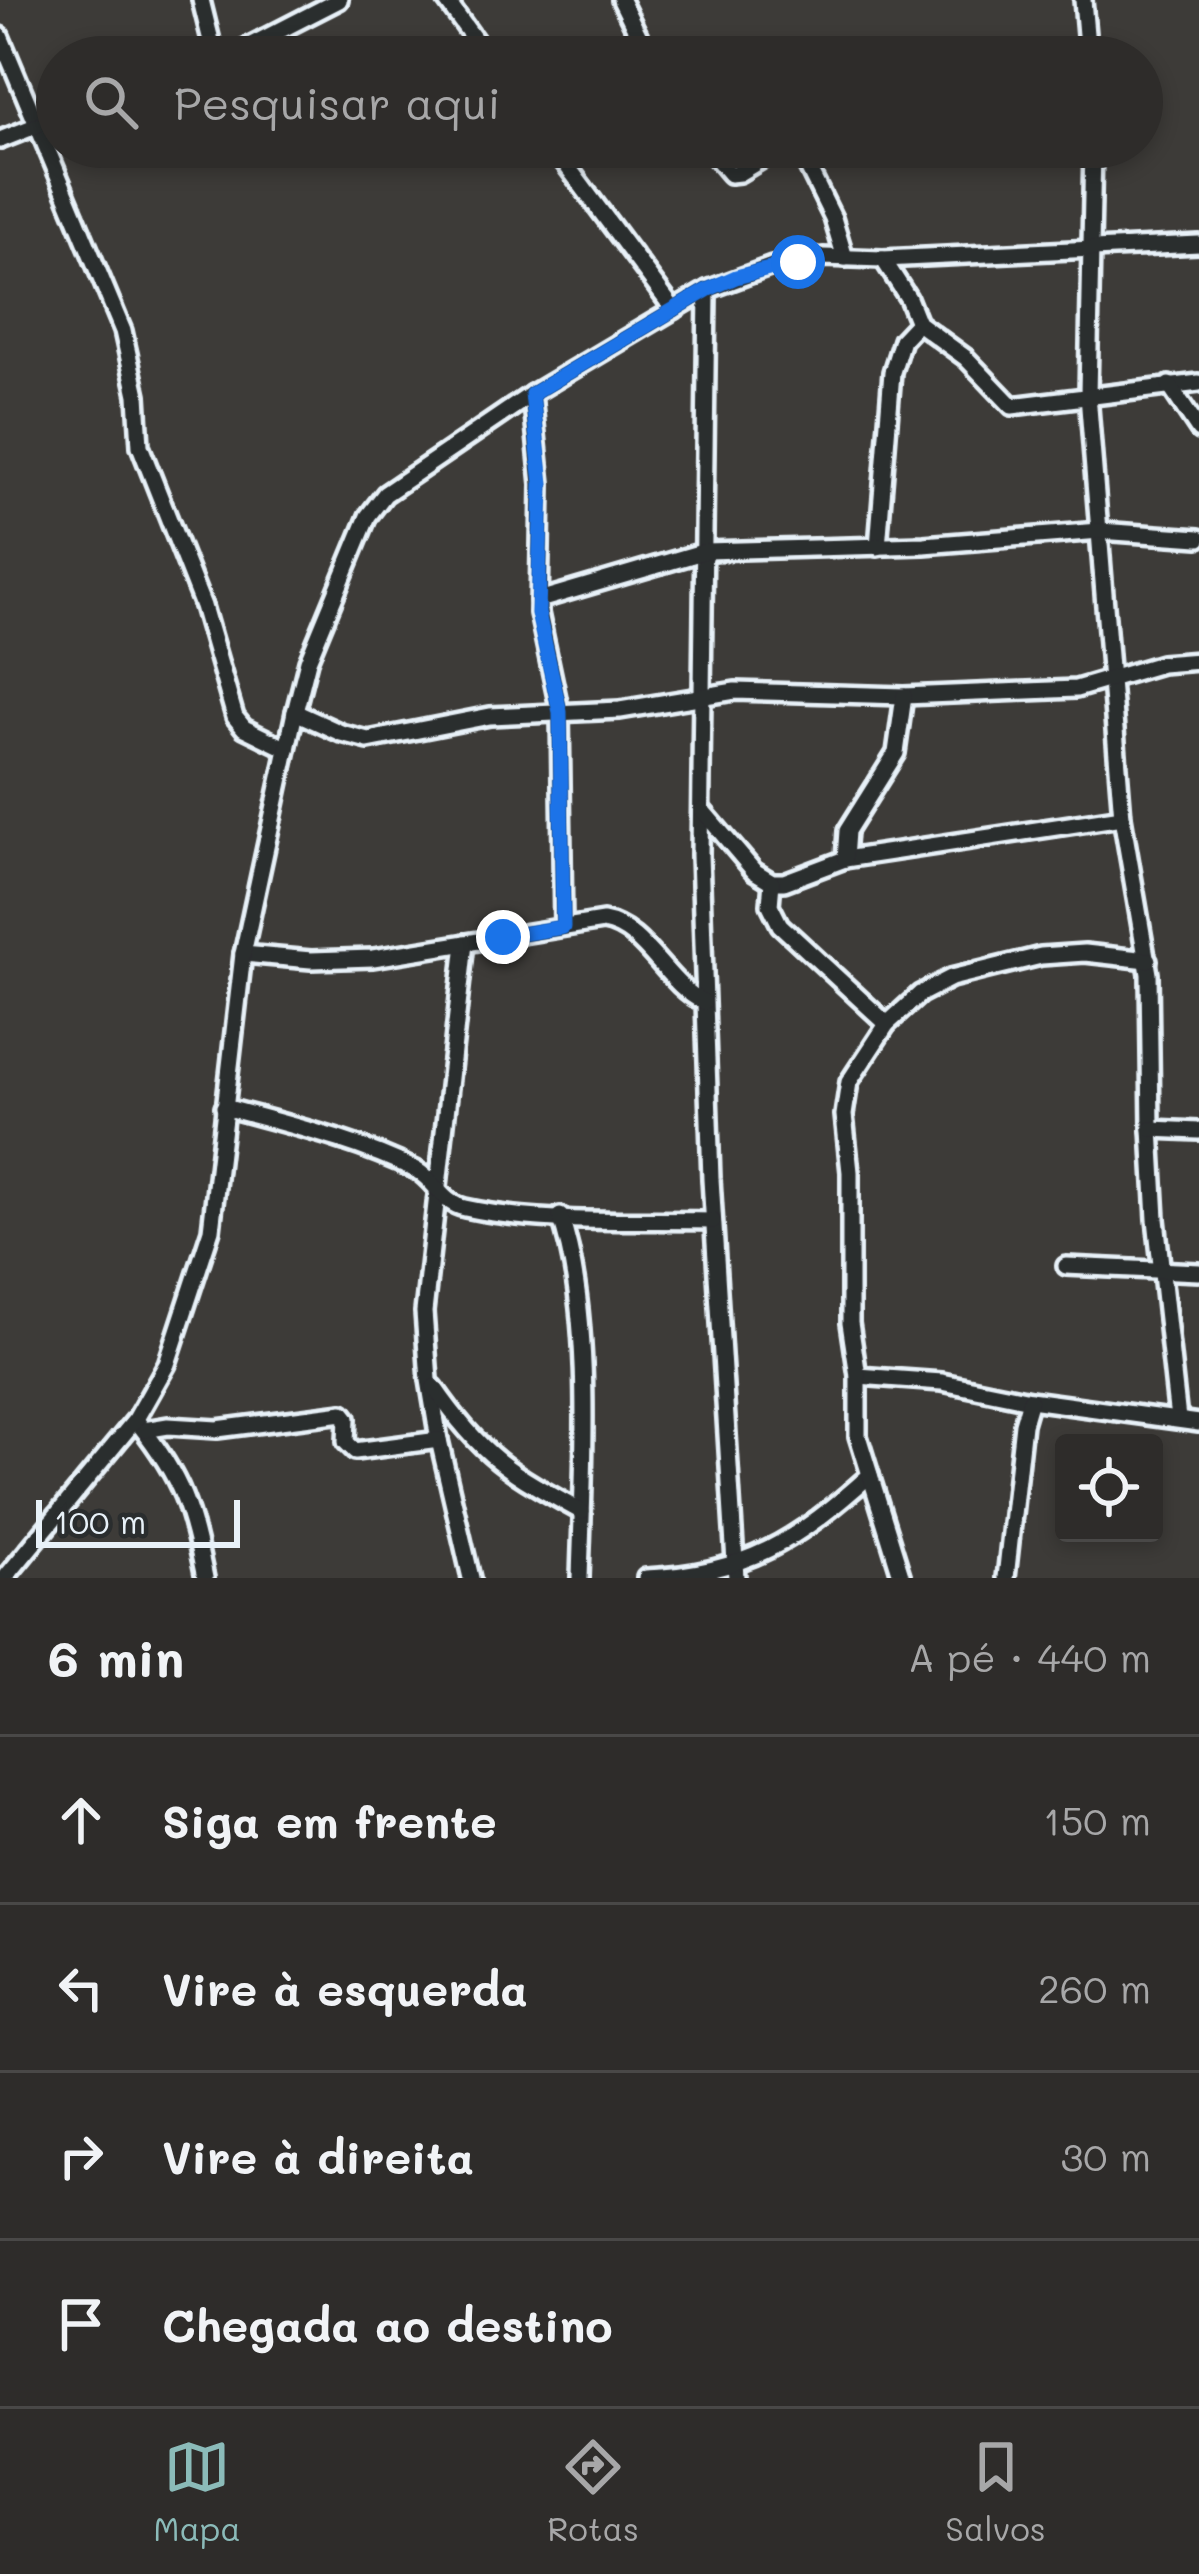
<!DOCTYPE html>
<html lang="pt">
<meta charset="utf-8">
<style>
body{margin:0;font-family:Mali,sans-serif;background:#3a3836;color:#f1f3f6}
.controls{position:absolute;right:36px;bottom:36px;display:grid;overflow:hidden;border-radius:12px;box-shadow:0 6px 18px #0003}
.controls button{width:108px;height:108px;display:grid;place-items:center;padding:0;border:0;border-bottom:3px solid #494847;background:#2e2c2a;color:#f1f3f6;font:60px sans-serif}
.scale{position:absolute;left:36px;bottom:30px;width:204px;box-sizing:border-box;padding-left:12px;border:6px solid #e8f1f8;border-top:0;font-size:33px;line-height:42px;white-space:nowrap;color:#e8f1f8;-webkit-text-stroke:9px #2a2d2e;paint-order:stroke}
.stop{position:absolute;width:36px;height:36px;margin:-27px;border:9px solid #1a73e8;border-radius:50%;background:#fff}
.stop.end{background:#1a73e8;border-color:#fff;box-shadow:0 3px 12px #0008}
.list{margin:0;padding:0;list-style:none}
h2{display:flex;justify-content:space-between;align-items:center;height:156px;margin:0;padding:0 48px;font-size:51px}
h2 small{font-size:39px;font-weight:400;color:#a7a7a8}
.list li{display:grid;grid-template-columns:78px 1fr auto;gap:36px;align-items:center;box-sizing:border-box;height:168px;padding:0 48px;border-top:3px solid #494847}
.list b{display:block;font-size:45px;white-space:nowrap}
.list em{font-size:39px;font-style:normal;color:#a7a7a8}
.icon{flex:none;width:66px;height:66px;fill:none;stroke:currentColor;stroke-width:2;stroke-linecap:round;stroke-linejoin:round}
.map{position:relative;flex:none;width:1199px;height:1578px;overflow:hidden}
.search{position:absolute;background:#2e2c2a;box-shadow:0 6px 18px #0003;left:36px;right:36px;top:36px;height:132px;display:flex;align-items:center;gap:30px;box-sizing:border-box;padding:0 42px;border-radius:66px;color:#a7a7a8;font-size:45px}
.sheet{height:828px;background:#2e2c2a}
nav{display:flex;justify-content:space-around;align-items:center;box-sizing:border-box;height:168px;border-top:3px solid #494847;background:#2e2c2a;font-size:33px;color:#a7a7a8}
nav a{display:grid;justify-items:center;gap:6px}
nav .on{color:#8bbbb9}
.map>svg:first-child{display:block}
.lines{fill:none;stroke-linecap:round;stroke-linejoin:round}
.minor-casing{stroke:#e8f1f8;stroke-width:24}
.minor{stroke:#2a2d2e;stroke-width:15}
.route{stroke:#1a73e8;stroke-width:15}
</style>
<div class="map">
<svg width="1199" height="1578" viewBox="0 0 1199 1578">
<rect width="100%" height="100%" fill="#3d3b38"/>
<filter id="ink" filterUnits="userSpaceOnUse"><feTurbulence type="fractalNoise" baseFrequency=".00833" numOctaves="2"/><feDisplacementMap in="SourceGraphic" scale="24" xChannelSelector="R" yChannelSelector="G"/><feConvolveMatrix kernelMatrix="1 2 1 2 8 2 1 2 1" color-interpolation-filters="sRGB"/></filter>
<g filter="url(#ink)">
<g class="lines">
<defs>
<g id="minor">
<polyline points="201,0 215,57"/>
<polyline points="446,0 487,57"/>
<polyline points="621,0 649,57"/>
<polyline points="1083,0 1088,57"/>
<polyline points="0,36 123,331 137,395 140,446 203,606 235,717 244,728 287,749"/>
<polyline points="228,57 339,0"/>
<polyline points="736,57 742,57"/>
<polyline points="0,140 38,125"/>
<polyline points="553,147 674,310"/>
<polyline points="707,147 730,174 739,173 782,147"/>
<polyline points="798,147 833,218 845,258"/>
<polyline points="1093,147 1088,395 1122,817 1149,974 1151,1129 1156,1219 1178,1419"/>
<polyline points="883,259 908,298 918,323 966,358 1012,406 1199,383"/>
<polyline points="707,290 700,855 711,1179 736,1578"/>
<polyline points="1169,385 1199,430"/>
<polyline points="532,394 541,484 539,613 560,712 563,927"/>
<polyline points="878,547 892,372 902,340 918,323"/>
<polyline points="539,600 706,551 924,545 1100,531 1199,538"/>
<polyline points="295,712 341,733 368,740 490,716 620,710 735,691 904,696 1076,689 1161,664 1199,661"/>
<polyline points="702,810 754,871 772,882 784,882 845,859 1122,817"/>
<polyline points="845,859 847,831 896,753 904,696"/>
<polyline points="772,882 770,905 780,925 887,1024"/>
<polyline points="465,943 424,1312 429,1380 439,1440 471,1578"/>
<path d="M 243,954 L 311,960 L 373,958 L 603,921 C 646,928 664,983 704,1002"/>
<path d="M 224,1107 C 289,1125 356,1140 416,1170 C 436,1181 441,1203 465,1208 C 542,1225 635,1219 713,1221"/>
<polyline points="1151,1129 1199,1131"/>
<path d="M 560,1216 C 594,1313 583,1474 580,1578"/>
<polyline points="1066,1266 1199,1272"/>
<polyline points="858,1376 942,1382 1030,1400 1199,1423"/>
<path d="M 434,1387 C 482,1457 509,1472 582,1512"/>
<path d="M 139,1424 C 183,1480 191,1509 205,1578"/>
<polyline points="144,1430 168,1426 217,1429 343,1413 347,1418 346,1442 355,1451 439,1440"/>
<polyline points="5,1578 136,1419 167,1364 211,1230 243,954 295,712 308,661 368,516 385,494 532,394 707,290 772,266 823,257 883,259 1199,244"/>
<path d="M 646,1578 C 745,1574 798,1540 870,1475"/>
<polyline points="902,1578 858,1436 858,1376 850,1323 850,1172 844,1115 849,1082 887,1024 920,994 951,978 1041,956 1085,953 1148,960"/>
<polyline points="1006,1578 1023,1424 1030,1400"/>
</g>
</defs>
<!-- minor casing -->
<use href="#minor" class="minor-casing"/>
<!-- minor -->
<use href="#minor" class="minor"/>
</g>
</g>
<g class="lines" filter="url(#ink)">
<!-- route -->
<polyline class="route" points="503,937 563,927 560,712 538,613 542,484 532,394 707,290 736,277 798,262"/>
</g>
</svg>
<div class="controls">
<button><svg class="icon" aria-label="locate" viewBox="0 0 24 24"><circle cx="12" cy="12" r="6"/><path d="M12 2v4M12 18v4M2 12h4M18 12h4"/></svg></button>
</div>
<div class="scale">100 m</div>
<div class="stop" style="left:798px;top:262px"></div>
<div class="stop end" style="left:503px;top:937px"></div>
<div class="search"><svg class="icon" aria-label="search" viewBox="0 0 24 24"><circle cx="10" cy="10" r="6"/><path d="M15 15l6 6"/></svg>Pesquisar aqui</div>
</div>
<section class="sheet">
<h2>6 min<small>A pé · 440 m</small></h2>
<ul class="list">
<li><svg class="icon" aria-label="ahead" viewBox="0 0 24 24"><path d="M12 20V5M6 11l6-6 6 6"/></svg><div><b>Siga em frente</b></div><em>150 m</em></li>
<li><svg class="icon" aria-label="left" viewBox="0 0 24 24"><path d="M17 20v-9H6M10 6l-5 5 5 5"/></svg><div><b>Vire à esquerda</b></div><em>260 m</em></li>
<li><svg class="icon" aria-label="right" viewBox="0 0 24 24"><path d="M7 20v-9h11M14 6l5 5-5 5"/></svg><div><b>Vire à direita</b></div><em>30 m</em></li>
<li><svg class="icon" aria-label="arrive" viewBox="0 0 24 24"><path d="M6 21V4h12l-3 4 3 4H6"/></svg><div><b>Chegada ao destino</b></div></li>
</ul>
</section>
<nav>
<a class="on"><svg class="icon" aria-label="map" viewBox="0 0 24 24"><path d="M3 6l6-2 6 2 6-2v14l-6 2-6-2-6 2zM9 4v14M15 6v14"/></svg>Mapa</a>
<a><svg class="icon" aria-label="directions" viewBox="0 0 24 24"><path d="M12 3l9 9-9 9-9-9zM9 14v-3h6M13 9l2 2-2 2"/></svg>Rotas</a>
<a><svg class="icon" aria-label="saved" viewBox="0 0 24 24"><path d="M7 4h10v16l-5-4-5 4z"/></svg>Salvos</a>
</nav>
